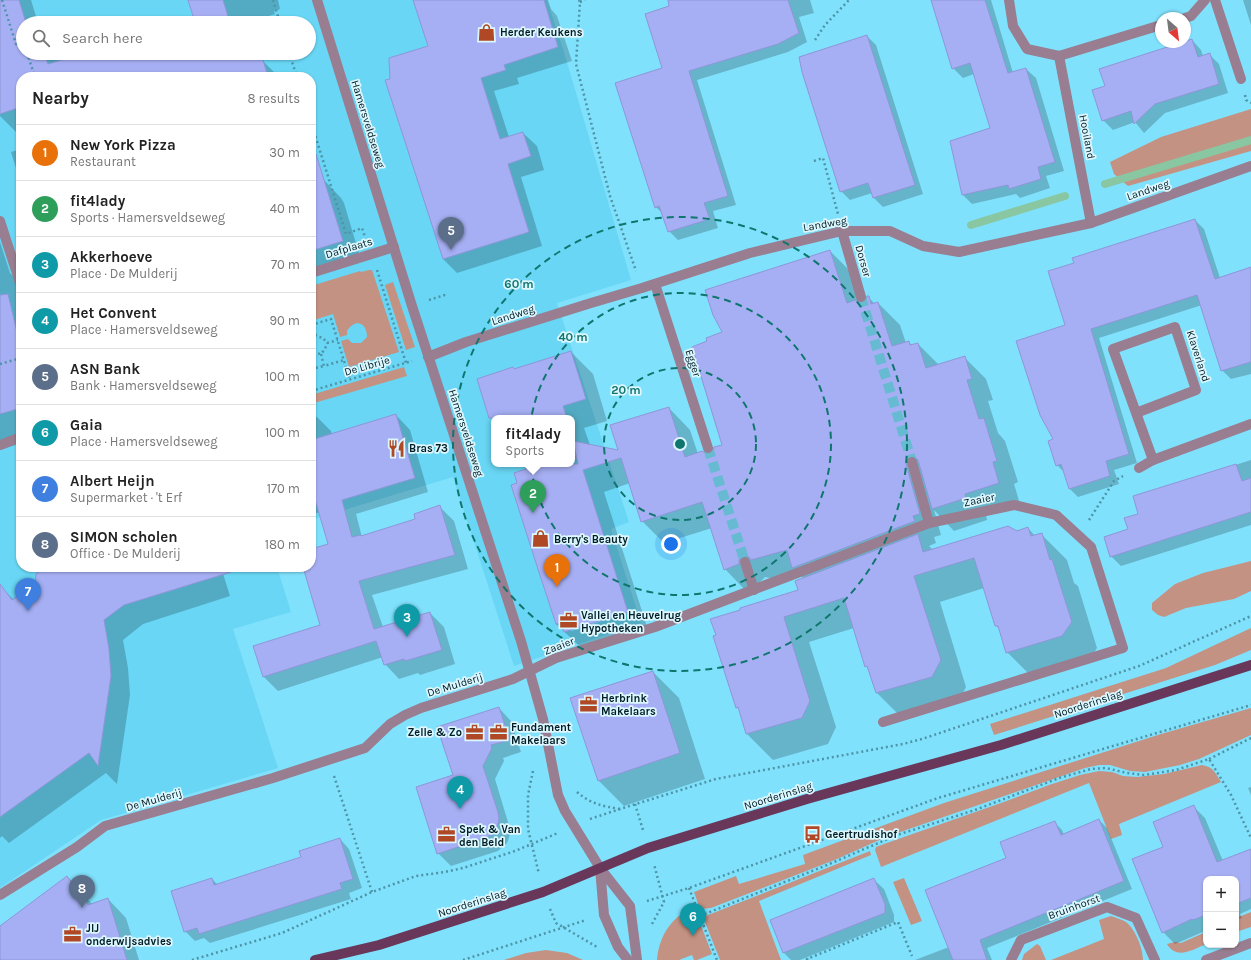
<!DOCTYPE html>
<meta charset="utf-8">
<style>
body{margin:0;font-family:Karla,sans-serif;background:#f6f6f6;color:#222}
.controls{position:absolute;right:12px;bottom:12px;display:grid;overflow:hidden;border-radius:8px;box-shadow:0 1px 3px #0004}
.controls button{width:36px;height:36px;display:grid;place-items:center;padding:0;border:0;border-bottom:1px solid #e0e0e0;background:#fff;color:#222;font:20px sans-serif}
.compass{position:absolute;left:1155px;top:12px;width:36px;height:36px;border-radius:50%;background:#fff;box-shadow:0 1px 3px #0004;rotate:152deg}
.you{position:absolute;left:671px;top:544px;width:14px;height:14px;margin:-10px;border:3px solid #fff;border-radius:50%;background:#1a73e8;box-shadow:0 0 0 6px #1a73e833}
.badge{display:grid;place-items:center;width:26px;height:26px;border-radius:50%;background:#111827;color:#fff;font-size:13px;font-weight:700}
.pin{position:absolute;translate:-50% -33px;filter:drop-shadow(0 1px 2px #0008)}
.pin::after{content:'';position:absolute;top:21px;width:14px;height:12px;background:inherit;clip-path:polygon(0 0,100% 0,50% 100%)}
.popup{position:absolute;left:491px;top:415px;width:84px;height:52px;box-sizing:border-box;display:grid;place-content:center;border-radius:8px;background:#fff;filter:drop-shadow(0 1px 3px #0005);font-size:13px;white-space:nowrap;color:#767676}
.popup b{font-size:15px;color:#222}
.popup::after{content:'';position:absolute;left:50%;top:100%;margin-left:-8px;border:8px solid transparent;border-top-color:#fff}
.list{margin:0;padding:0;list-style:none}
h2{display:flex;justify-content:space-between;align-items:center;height:52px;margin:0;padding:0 16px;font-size:17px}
h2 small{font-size:13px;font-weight:400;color:#767676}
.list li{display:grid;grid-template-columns:26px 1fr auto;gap:12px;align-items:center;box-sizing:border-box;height:56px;padding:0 16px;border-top:1px solid #e0e0e0}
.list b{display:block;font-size:15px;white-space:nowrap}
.list p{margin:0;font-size:13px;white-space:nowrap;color:#767676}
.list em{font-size:13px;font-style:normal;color:#767676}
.icon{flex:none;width:22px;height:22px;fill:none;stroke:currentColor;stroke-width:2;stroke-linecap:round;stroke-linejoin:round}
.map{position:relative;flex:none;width:1251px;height:960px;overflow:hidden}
.search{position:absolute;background:#fff;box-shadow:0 1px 3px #0004;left:16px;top:16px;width:300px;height:44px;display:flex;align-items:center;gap:10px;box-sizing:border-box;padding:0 14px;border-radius:22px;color:#767676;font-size:15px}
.panel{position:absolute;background:#fff;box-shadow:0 1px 3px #0004;left:16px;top:72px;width:300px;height:500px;border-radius:16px}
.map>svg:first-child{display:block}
.built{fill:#68d6f4;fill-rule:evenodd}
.green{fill:#c49283}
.shadow{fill:#0003;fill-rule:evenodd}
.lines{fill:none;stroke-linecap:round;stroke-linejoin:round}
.stream{stroke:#88c7a2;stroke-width:8}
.building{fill:#a6aff3;stroke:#8e96d9}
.minor-tunnel{stroke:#66bad1;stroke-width:10;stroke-dasharray:10 5;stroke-linecap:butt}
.path{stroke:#4e94a8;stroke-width:2.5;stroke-dasharray:2 3;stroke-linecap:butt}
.minor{stroke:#997d90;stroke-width:10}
.major{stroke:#68375a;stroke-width:10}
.ring{fill:none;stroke:#0f766e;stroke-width:2;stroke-dasharray:7 5}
.labels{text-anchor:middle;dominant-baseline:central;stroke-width:3.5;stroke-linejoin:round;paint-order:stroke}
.poi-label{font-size:11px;font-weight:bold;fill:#001c24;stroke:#ddf7ff;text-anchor:start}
.street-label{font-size:11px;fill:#001c24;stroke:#ddf7ff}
.centre{fill:#0f766e;stroke:#ddf7ff;stroke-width:2}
.ring-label{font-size:12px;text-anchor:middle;font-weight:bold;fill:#0f766e;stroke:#ddf7ff;stroke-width:3.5;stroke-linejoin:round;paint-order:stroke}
</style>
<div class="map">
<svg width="1251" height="960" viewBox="0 0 1251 960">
<rect width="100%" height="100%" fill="#80e1fc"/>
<!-- built -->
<path class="built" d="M 0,0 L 547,0 L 564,52 L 631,280 L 557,303 L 629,522 L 611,529 L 641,623 L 514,666 L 453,477 L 311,520 L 311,77 L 21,77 L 21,567 L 277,567 L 291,612 L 233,629 L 278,768 L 101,820 L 0,888 ZM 23,23 L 309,23 L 309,53 L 23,53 ZM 494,418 L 572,418 L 572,464 L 494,464 Z"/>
<!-- green -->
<g class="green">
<polygon points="1251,109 1251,151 1128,186 1114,174 1110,162 1161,137"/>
<path d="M 369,270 L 372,270 L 399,352 L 349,367 L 341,341 L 348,339 L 352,343 L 361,343 L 367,337 C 367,322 355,318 347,331 L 347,335 L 340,337 L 333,314 L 311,321 L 311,286 L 360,271 L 361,272 Z"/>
<polygon points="393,282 415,347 406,350 385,285"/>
<polygon points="404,367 407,376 314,403 311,395"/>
<polygon points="1251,561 1251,591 1234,599 1186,608 1164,617 1158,615 1152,610 1152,603 1175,584 1203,573"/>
<polygon points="1251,628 1251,650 1215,665 994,735 990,724 1166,668"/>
<polygon points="1251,708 1251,735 1199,759 1180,765 1145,772 1130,771 1110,765 1099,765 1085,768 886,837 837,859 711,908 700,909 694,892 736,876 739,884 805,864 803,855 944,803 1161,734"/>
<path d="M 1202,765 C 1213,767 1215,772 1221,782 L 1119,824 L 1122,835 L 1111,839 L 1089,783 L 881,867 L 875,850 L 876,847 L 884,844 L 1001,803 L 1049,785 L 1080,775 L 1099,771 L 1112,772 L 1123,776 L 1137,777 L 1164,774 Z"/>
<polygon points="870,851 871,855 759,901 781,960 720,960 703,917"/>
<polygon points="904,878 922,921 911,925 893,882"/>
<path d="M 691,908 L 695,910 L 712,954 L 697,960 L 694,960 L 692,955 L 679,960 L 657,960 C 659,937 670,919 691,908 Z"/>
<polygon points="1251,912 1251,927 1236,932 1236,918"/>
<path d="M 1111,916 C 1116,918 1121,919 1126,922 C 1135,929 1143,948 1143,960 L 1051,960 L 1104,939 L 1099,920 Z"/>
<path d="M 1206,932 L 1206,944 C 1193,950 1176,960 1167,944 L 1175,942 L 1181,943 Z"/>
<polygon points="1037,944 1040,946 1046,960 1022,960 1024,954"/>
<polygon points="546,950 567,953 583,960 504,960 526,953"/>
</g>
<!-- shadow -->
<g class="shadow">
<polygon points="0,0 31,0 38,23 23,23 23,53 56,53 60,62 87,53 253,53 256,66 264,62 279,77 21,77 21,132 17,133 0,116"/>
<polygon points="189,0 278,0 280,9 274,11 275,14 262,18 264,23 183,23 195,19"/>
<polygon points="415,0 548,0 551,9 557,16 572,61 517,78 519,84 494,91 509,137 523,133 537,146 544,170 521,177 542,246 457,273 443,259 386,81 391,79 429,47"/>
<polygon points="675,0 810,0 814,13 799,17 807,42 788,52 697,80 736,205 713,211 718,228 678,240 669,231 663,214 656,207 663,69 671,7"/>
<polygon points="932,0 991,0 1013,73 1026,69 1036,78 1064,171 1046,176 1050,188 1020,198 1016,194 972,204 963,195 951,142 991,129 974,74 963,78 953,68"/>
<polygon points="1243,0 1251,0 1251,25"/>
<polygon points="867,36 876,45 923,194 883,207 874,198 872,193 850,200 841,191"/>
<polygon points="1192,40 1201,50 1203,56 1209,54 1219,64 1228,93 1165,113 1144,133 1135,122 1113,130 1103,120"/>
<polygon points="311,140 323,179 341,198 344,203 361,260 311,276"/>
<polygon points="21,149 21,184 11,152"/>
<polygon points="1195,220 1204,229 1220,278 1251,269 1251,374 1231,379 1222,370 1202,305 1099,338 1137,463 1114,470 1119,484 1078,497 1069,488 1065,473 1057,465 1054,440 1066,326"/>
<polygon points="0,242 10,273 21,284 21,443 0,450"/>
<path d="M 830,251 L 852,273 L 862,304 L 867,302 L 868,297 L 875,304 L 878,303 L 900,325 L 906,343 L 909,342 L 912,346 L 918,344 L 939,365 L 964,357 L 986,379 L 993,400 L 988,401 L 998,433 L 1005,441 L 1018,482 L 1014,484 L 1020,504 L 986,515 L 987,520 L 954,531 L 934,510 L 941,535 L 934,537 L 936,543 L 929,546 L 933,550 L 1028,528 L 1035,536 L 1041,534 L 1067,560 L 1074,583 L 1078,586 L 1097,648 L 1088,662 L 1033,678 L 1007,652 L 1000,629 L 996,626 L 984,588 L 940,602 L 966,687 L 958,703 L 903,719 L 877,693 L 870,670 L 866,666 L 854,628 L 809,642 L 836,727 L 828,744 L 773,760 L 747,734 L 740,710 L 736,707 L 714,636 L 799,591 L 804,579 L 799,574 L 770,578 L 765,577 L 760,582 L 746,591 L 725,569 L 712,528 L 664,543 L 642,521 L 630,483 L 604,492 L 649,633 L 587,653 L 556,624 L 518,483 L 526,470 L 524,464 L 572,464 L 572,418 L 497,418 L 515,370 L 571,352 L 593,374 L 607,421 L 584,428 L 590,445 L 620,451 L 669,408 L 690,430 L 698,454 L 711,455 L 723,445 L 709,342 L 724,333 ZM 632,609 L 633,611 L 571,631 L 571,629 Z"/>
<polygon points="396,415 410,430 428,492 356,514 362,537 416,520 440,507 454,521 468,569 372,595 383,627 430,613 444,627 455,664 420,675 418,673 399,679 385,664 383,657 278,691 264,677 321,625 304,567 311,567 311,550 329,545 320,512 311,515 311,419 317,417 331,431 332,434"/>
<polygon points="1251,460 1251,525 1121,566 1111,556 1139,514 1134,497"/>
<polygon points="46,567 221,567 230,596 143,624 123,640 128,668 130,695 117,784 106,773 9,843 2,836 0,838 0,588 1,587 14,600 36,583"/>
<polygon points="653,672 679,698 705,779 624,806 598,780"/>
<polygon points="499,708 511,721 521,752 503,758 504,761 495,779 511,832 507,843 498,851 451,866 438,853 454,776"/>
<polygon points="1251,787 1251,795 1248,788"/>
<polygon points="1193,806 1205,818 1223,861 1251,858 1251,909 1240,914 1242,918 1236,920 1236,879 1206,879 1206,932 1205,931 1175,944 1163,932 1164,847"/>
<polygon points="1099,820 1107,828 1132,889 987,948 992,960 915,960 949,947 1007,858 1054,822 1062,830 1064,835"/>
<polygon points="340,839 349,849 362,888 349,893 351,899 210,943 204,938 195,941 185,931 212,879 218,885 302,858"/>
<polygon points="67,877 85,896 92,904 108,899 126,918 139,960 0,960 0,927"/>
<polygon points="874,880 884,889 894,915 894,922 800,960 791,960 784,953 771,921"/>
</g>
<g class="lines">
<!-- stream -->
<g class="stream">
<polyline points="1105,184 1251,140"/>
<polyline points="971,225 1065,196"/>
</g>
</g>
<!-- building -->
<g class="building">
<polygon points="0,0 19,0 26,23 23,23 23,53 44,53 48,64 84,53 261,53 268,77 21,77 21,107 0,114"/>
<polygon points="188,0 223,0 230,23 180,23 194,19"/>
<polygon points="413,0 544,0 558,47 504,65 506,70 481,78 500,139 523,132 531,156 508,164 529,232 443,259 385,80 390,79 389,58 428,46"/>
<polygon points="668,0 788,0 799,33 778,44 689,71 728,196 704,203 710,219 668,232 659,206 655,208 615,83 662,68 645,14 669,6"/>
<polygon points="931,0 985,0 1008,73 1026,68 1055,162 1038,167 1041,179 1009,189 1008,185 962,195 950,141 990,128 970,63 952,69"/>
<polygon points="867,35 915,185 873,198 868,183 840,192 802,72 799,57"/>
<polygon points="1192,39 1198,57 1210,53 1219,84 1155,104 1134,124 1131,111 1102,121 1092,90 1105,86 1099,69"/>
<polygon points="311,154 316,154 343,241 311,251"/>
<polygon points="1195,219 1215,279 1251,267 1251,362 1221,371 1197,295 1091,329 1129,454 1106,461 1110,476 1069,489 1061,464 1056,466 1048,441 1053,439 1040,415 1016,341 1065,325 1048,271 1074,263 1072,258"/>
<polygon points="830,250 847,303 855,300 859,303 863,303 866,301 867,296 869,296 871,304 878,302 892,346 909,341 910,345 918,343 926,368 965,356 972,379 967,380 979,419 984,418 997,461 993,462 999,483 965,494 966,498 932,509 918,460 914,456 910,456 906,460 906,464 920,514 913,516 915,521 792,568 787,550 751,560 749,557 743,556 739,560 739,564 724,570 702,502 641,522 621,458 583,470 628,612 564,632 561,623 556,624 536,563 511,485 517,483 514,473 541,464 578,464 573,441 618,450 610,425 669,407 685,457 702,451 707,454 713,453 714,447 722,445 692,347 707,341 706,338 722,332 713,315 705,290"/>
<polygon points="8,294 21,349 21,408 0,414 0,295"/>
<polygon points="571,351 586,399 563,406 567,418 489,418 477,379 513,367 514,369"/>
<polygon points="396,414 415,478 342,500 352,537 360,535 361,536 415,519 414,514 440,505 455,555 359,581 374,629 430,612 442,650 405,661 404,659 384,665 376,641 263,677 253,646 320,625 303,567 311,567 311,549 328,544 311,486 311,440"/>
<polygon points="1236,464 1242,481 1251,478 1251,512 1110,557 1104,537 1128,529 1124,518 1138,514 1133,496"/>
<polygon points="1008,526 1017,531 1028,527 1031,536 1042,533 1050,560 1052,559 1072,622 1062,636 1006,653 998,626 995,626 974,558 914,576 941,660 932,677 876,693 867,666 865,667 844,598 784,617 810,701 802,718 746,734 738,707 736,708 713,636 716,635 710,619 740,610 740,608 798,590 795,581 918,534 923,552"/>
<polygon points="45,567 230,567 231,572 124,605 104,620 109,649 111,676 98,766 89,753 0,817 0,584 12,600 35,583 36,574"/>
<polygon points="653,671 680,753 598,781 570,698"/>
<polygon points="499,707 510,740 491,745 492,748 483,766 498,812 499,819 497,828 493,834 485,838 437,854 416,787 453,775 437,727"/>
<polygon points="1194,805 1217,862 1251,849 1251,898 1236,904 1236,879 1206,879 1206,915 1193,920 1192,919 1162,933 1132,859 1163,847 1153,822"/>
<polygon points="1099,819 1124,881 980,940 987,960 953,960 925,890 1006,858 1000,842 1055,821 1061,835"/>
<polygon points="340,838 353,879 340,883 342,889 199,934 197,928 184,932 171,891 212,878 214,885 301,857 299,851"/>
<polygon points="67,876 88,905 108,898 127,960 0,960 0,926"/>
<polygon points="874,878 885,904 885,913 783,953 770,920"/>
</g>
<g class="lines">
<!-- minor-tunnel -->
<g class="minor-tunnel">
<polyline points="861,297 912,462"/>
<polyline points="708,448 745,562"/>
</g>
<!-- path -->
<g class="path">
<polyline points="2,0 16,44 23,42"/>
<polyline points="273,0 280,23"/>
<polyline points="579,0 580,2 576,64 610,196 636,271"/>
<polyline points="580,2 585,0"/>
<polyline points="815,40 825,25 849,0"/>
<polyline points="27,53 35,77"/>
<polyline points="289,53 297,77"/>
<polyline points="1245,95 1246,100 1251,103"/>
<polyline points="311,122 346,234 362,228 365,237"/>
<polyline points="814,161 823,158 838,214"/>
<polyline points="377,270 406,363"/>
<polyline points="429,300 448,294"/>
<polyline points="313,324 316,336"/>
<polyline points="311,325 331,319 350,380"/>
<polyline points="311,340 316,336 323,338 327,343"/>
<polyline points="327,343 338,340"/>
<polyline points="311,348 314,353 321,354 325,349 327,343"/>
<polyline points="321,354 324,366 344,360"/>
<polyline points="0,364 21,358"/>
<polyline points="311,369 324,366"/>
<polyline points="311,391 412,361"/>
<polyline points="1089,520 1114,481 1123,476"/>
<polyline points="1209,759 1251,738"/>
<polyline points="533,771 528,795 528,829 539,874"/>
<polyline points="334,776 372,892"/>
<path d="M 577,792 C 591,804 602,806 620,809"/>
<polyline points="635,804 643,830"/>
<polyline points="590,819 620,809 716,779 903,744 922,739 1139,666 1251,616"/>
<polyline points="689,888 717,960"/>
<polyline points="647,901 689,888 938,798 1251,705"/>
<polyline points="550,909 556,923 597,947"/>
<polyline points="700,916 827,865 897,835 975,810 1059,778 1091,769 1106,768 1127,773 1144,775 1176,770 1209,759 1231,795 1251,838"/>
<polyline points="652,924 664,902 654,864"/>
<polyline points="192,960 282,933 372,892 416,876 445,872 463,868 515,851 558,833"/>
<polyline points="463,960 586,920"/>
<polyline points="808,960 807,959 898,922 912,956"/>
</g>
<!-- minor -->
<g class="minor">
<polyline points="317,0 412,306 521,641 543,719 558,795 565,811 600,868 630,906 637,960"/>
<polyline points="1009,0 1013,26 1027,49 1059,56 1161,25"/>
<polyline points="1215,0 1241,79"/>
<polyline points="1185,18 1191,16 1205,0"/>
<polyline points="1059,56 1091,223"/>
<polyline points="0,221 21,286"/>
<polyline points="842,231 861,297"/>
<polyline points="311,273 394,247"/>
<polyline points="655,284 708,448"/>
<polyline points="428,357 466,342 591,303 642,288 750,253 842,231 890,231 923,246 959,252 1091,223 1251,166"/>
<polyline points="1136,413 1196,390 1175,327 1113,349 1153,460 1251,424"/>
<polyline points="0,445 21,437"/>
<polyline points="912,462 929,523"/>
<polyline points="1139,468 1153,460"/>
<polyline points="745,562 754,590"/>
<polyline points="600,868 604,915 618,947 628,960"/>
<polyline points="0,895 77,847 105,826 273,778 365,748 390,724 405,715 421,708 513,679 556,658 655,627 929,523 1014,505 1056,515 1091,547 1123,648 883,722"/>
<polyline points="1011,960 1021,940 1107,907 1136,918 1155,960"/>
<polyline points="1206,960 1251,943"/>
</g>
<!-- major -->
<polyline class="major" points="315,960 379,945 543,892 648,848 807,799 1001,745 1251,665"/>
</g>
<!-- distance rings -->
<g class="ring">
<circle cx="680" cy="444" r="76"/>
<circle cx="680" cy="444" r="151"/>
<circle cx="680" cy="444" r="227"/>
</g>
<!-- icons -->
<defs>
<symbol id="shop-bare" viewBox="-9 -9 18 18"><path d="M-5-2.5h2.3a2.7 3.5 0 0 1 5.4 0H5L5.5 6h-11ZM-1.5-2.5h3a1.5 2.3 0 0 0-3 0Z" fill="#b04825" stroke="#ddf7ff" stroke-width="2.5" paint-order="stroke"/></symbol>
<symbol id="restaurant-bare" viewBox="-9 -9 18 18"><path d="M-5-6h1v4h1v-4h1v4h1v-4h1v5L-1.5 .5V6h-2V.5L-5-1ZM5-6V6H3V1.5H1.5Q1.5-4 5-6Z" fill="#b04825" stroke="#ddf7ff" stroke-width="2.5" paint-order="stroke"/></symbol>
<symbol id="office-bare" viewBox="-9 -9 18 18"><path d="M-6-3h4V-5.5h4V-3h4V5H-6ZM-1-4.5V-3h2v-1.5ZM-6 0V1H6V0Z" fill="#b04825" stroke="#ddf7ff" stroke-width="2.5" paint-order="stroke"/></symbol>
<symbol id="bus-bare" viewBox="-9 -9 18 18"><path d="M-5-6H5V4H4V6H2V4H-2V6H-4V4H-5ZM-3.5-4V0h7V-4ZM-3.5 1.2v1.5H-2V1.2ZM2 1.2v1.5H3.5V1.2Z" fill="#b04825" stroke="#ddf7ff" stroke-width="2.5" paint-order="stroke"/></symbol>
</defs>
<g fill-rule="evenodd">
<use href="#shop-bare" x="474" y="20" width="25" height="25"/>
<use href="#restaurant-bare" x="384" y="436" width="25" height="25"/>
<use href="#shop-bare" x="528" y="526" width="25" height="25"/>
<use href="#office-bare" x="556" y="608" width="25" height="25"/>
<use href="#office-bare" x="576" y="692" width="25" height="25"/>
<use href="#office-bare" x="462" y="720" width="25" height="25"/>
<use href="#office-bare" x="486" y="720" width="25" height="25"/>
<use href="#bus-bare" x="800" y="822" width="25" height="25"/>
<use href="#office-bare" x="434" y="822" width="25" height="25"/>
<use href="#office-bare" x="60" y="922" width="25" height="25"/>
</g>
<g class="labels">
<!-- poi labels -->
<g class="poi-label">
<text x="500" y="32">Herder Keukens</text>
<text x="409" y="448">Bras 73</text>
<text x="554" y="539">Berry's Beauty</text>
<text x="581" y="615">Vallei en Heuvelrug<tspan x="581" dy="13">Hypotheken</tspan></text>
<text x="601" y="698">Herbrink<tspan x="601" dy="13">Makelaars</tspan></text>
<text x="511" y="727">Fundament<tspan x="511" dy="13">Makelaars</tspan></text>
<text x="462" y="732" text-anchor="end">Zelle &amp; Zo</text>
<text x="459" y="829">Spek &amp; Van<tspan x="459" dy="13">den Beld</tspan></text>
<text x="825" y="834">Geertrudishof</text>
<text x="86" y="928">JIJ<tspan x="86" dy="13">onderwijsadvies</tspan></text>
</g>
<!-- street labels -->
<g class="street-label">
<text transform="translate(368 124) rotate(73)">Hamersveldseweg</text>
<text transform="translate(1087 137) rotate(79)">Hooiland</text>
<text transform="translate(1148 190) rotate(-19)">Landweg</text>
<text transform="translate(825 224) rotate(-10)">Landweg</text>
<text transform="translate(349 248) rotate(-17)">Dafplaats</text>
<text transform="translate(863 261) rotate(74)">Dorser</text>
<text transform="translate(513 315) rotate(-18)">Landweg</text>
<text transform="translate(1198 356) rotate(72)">Klaverland</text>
<text transform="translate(693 363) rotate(72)">Egger</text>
<text transform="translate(367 366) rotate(-16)">De Librije</text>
<text transform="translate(466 433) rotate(72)">Hamersveldseweg</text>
<text transform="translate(979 500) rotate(-12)">Zaaier</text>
<text transform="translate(559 646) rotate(-21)">Zaaier</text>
<text transform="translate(455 685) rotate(-17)">De Mulderij</text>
<text transform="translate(1088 704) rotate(-18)">Noorderinslag</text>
<text transform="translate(778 796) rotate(-17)">Noorderinslag</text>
<text transform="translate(154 800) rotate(-16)">De Mulderij</text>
<text transform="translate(472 903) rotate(-18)">Noorderinslag</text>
<text transform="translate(1074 907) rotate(-20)">Bruinhorst</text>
</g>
</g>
<circle cx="680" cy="444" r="6" class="centre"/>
<g class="ring-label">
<text x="519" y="288">60 m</text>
<text x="573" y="341">40 m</text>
<text x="626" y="394">20 m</text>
</g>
</svg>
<div class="controls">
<button>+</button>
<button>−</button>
</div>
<svg class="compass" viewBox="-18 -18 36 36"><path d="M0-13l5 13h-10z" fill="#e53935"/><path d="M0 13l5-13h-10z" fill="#767676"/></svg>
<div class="you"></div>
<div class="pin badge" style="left:557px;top:587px;background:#e8710a">1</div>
<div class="pin badge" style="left:533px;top:513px;background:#2e9e5b">2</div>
<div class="popup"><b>fit4lady</b>Sports</div>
<div class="pin badge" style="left:407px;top:637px;background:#0f9aa8">3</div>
<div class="pin badge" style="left:460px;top:809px;background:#0f9aa8">4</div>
<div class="pin badge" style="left:451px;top:250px;background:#5c6f8a">5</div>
<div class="pin badge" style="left:693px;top:936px;background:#0f9aa8">6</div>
<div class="pin badge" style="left:28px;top:611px;background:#3f7fe0">7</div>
<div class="pin badge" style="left:82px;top:908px;background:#5c6f8a">8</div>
<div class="search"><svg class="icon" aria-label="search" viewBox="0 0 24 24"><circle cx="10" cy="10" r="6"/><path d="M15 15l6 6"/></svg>Search here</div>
<section class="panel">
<h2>Nearby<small>8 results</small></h2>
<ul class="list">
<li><span class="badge" style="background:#e8710a">1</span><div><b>New York Pizza</b><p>Restaurant</p></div><em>30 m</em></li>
<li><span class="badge" style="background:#2e9e5b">2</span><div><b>fit4lady</b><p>Sports · Hamersveldseweg</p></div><em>40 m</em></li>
<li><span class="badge" style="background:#0f9aa8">3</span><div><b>Akkerhoeve</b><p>Place · De Mulderij</p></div><em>70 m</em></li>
<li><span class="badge" style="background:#0f9aa8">4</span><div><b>Het Convent</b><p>Place · Hamersveldseweg</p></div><em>90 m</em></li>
<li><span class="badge" style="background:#5c6f8a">5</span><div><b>ASN Bank</b><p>Bank · Hamersveldseweg</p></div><em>100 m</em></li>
<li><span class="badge" style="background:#0f9aa8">6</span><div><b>Gaia</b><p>Place · Hamersveldseweg</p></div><em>100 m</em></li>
<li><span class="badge" style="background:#3f7fe0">7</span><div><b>Albert Heijn</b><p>Supermarket · 't Erf</p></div><em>170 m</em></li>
<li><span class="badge" style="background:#5c6f8a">8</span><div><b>SIMON scholen</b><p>Office · De Mulderij</p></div><em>180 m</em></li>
</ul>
</section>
</div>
